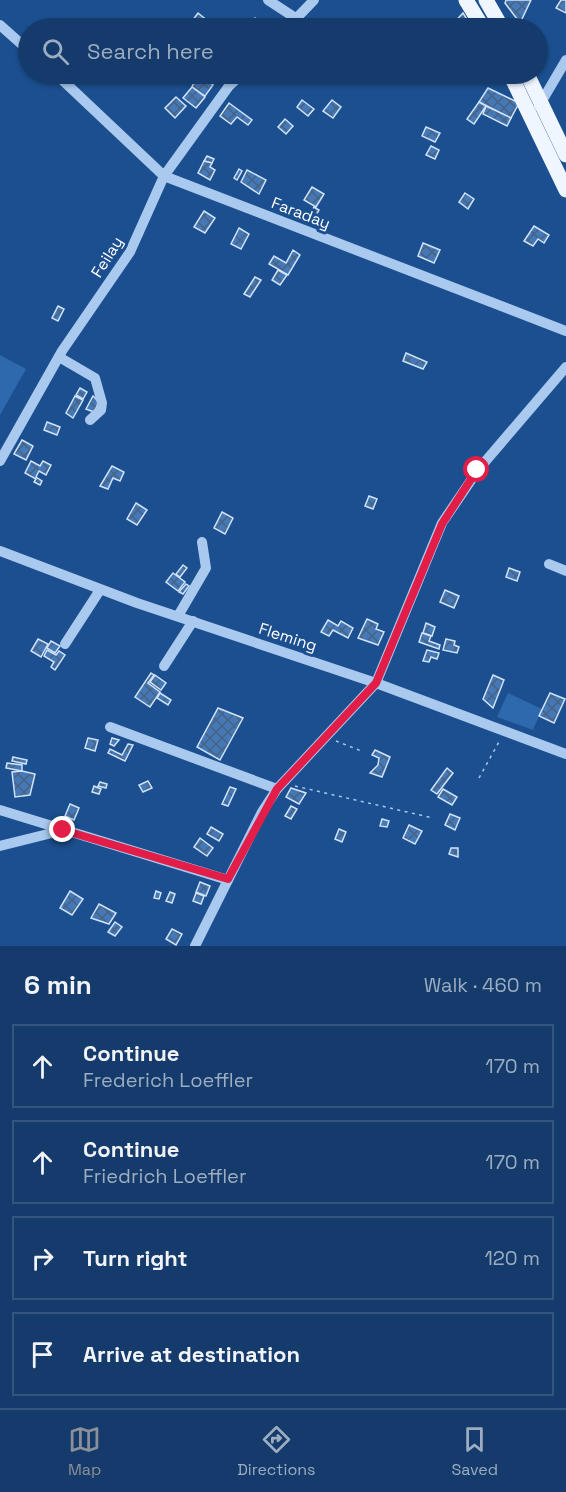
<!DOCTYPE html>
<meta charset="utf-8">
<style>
body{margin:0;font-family:"Space Grotesk",sans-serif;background:#1d4271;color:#f1f3f6}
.stop{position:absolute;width:18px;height:18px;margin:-14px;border:4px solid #e11d48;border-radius:50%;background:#fff}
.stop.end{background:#e11d48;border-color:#fff;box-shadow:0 2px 6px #0008}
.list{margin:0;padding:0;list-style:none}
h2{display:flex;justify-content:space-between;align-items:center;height:78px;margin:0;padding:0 24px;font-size:26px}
h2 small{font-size:20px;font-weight:400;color:#9dadc1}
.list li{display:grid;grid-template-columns:39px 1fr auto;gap:18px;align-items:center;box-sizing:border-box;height:84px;margin:0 12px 12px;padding:0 12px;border:2px solid #33557e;border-radius:0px}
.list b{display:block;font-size:22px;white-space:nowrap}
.list p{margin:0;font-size:20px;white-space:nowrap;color:#9dadc1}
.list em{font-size:20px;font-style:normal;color:#9dadc1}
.icon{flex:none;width:33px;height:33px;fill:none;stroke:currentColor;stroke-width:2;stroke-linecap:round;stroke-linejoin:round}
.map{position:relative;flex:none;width:566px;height:946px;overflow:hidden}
.search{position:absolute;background:#143b6b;box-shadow:0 2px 4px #0004;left:18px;right:18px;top:18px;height:66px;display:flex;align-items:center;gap:15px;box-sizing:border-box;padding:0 21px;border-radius:33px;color:#9dadc1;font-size:22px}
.sheet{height:462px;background:#143b6b}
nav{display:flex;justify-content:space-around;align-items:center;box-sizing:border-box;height:84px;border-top:2px solid #33557e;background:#143b6b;font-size:16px;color:#9dadc1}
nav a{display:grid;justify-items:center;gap:3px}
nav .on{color:#8c9099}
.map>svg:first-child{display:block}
.park{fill:#2e69ad}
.building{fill:url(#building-cross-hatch);stroke:#cfe3fa;stroke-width:1.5}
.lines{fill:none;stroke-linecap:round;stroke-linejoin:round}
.path{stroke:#a9c9ee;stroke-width:1.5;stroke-dasharray:3 4.5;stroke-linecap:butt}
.minor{stroke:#a9c9ee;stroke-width:10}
.major{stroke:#f0f6ff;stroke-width:15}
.route{stroke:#e11d48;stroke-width:8}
.labels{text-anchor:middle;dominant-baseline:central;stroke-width:6;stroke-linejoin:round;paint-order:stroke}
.street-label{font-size:16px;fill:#fff;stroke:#1b4f8f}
</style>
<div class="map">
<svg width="566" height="946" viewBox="0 0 566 946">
<defs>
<pattern id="building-cross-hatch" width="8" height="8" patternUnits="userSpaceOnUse" patternTransform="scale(1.5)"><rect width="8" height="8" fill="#4478b7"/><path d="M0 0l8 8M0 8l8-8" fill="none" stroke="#486282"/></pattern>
</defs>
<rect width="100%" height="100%" fill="#1b4f8f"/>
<!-- park -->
<g class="park">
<polygon points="0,355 26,369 0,415"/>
<polygon points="508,693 542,709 533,730 497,717"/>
</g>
<!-- building -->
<g class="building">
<polygon points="506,0 531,0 520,23 505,3"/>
<polygon points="561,0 566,0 566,13 556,8"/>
<polygon points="198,13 213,25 210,28 193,28 189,25"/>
<polygon points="463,13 471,26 468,28 449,28"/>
<polygon points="255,18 263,25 261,28 246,28"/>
<polygon points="198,74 213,85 205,96 192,87"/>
<polygon points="192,87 205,97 196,108 183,98"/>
<polygon points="488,88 519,103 511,118 479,102"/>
<polygon points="176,97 186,106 175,118 165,108"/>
<polygon points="302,100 314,109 308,116 297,107"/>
<polygon points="332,100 341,107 333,118 323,111"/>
<polygon points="479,102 486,106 474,124 467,119"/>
<polygon points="229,103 252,120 248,125 237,117 231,124 220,116"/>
<polygon points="486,106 511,118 507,126 483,114"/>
<polygon points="285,119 293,126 286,134 278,127"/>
<polygon points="426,127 440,133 435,142 422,136"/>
<polygon points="431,146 439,150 435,159 426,155"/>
<polygon points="207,156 214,159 212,163 204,161"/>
<polygon points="204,161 212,163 210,167 215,170 210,180 198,173"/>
<polygon points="239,169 242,171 237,180 234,178"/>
<polygon points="247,170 266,180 259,194 241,182"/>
<polygon points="312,187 324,194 316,207 304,200"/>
<polygon points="465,193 474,199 468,209 459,202"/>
<polygon points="314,207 319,210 315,217 310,214"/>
<polygon points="204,211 215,218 205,233 194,227"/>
<polygon points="534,226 549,235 544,243 538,239 533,246 524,241"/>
<polygon points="239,228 249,234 241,249 231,244"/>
<polygon points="423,243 440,250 434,263 418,256"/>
<polygon points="293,250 300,255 288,275 269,264 274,256 286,263"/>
<polygon points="278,270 287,275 280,285 272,280"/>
<polygon points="255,277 261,280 250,297 244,294"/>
<polygon points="58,306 64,309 58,321 52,318"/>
<polygon points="406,353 427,362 423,369 403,361"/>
<polygon points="80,388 87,392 83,399 76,395"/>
<polygon points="75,396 83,400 73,418 66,413"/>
<polygon points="93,396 99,402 94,412 86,409"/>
<polygon points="47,422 60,427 57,435 44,430"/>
<polygon points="22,440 33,446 26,460 14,454"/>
<polygon points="31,461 40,466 43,461 51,465 46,475 39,471 36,477 42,481 40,485 34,482 36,479 25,473"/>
<polygon points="112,466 124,472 120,481 113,478 108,489 100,486"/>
<polygon points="369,496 377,499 373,509 365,506"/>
<polygon points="136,503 147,510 137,525 127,519"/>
<polygon points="222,512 233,518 225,534 214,528"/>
<polygon points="183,565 187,568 180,577 176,574"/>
<polygon points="509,568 520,572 517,581 506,577"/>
<polygon points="173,573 185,582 178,591 166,582"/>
<polygon points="186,584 189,586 183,594 179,592"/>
<polygon points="445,590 459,596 454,608 440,602"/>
<polygon points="367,619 378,624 376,629 384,632 378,645 358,638"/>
<polygon points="328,620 338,626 341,621 353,628 348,638 333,630 329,636 321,632"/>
<polygon points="426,623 435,627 432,636 423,633"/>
<polygon points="422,633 431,636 429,641 440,645 439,649 419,642"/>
<polygon points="38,639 48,644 41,657 31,651"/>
<polygon points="446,639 455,641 454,645 459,647 457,653 443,650"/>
<polygon points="51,641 60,646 55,653 47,648"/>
<polygon points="47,650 56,655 59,651 65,655 55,670 51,667 54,662 44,656"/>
<polygon points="427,650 439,653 437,659 431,657 429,662 423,661"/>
<polygon points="151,673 154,675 148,683 160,692 150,707 135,697"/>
<polygon points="155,675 166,683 161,690 150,682"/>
<polygon points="493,675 504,680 493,708 483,699"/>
<polygon points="160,693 171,700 168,705 157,698"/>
<polygon points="550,693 565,699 554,723 539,716"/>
<polygon points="218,708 243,718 220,760 197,747"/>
<polygon points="88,738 98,740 95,751 85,748"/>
<polygon points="112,738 119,740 114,746 110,744"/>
<polygon points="128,744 133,745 125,761 108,753 110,749 122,755"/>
<polygon points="375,750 390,757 382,777 370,773 378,765 379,758 372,755"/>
<polygon points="13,757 27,760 26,764 12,761"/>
<polygon points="7,763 22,765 22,771 6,768"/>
<polygon points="447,768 453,773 437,794 431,790"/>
<polygon points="22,771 35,774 30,795 15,797 12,772"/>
<polygon points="148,781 152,788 143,792 139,785"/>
<polygon points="100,782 107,784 106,788 98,786"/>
<polygon points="94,786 101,789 99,794 92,792"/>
<polygon points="230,787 236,789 228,806 222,804"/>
<polygon points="291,788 306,793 299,804 286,797"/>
<polygon points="443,789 457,797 452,805 438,797"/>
<polygon points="70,804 79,808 74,820 65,816"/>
<polygon points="291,806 297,809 291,819 285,816"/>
<polygon points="450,814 460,818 455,830 445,825"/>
<polygon points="382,819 389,821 387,827 380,826"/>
<polygon points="409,825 422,831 415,844 403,838"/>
<polygon points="211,827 223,834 219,841 207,834"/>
<polygon points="339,829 346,832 342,842 335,839"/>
<polygon points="200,838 213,848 207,856 194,847"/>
<polygon points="451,848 458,848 458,857 449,854"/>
<polygon points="200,882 210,886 206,896 196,892"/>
<polygon points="70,891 83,899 72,915 60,908"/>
<polygon points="156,891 161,893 159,899 154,898"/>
<polygon points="170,892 175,894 172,903 166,901"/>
<polygon points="196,893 204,896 201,904 193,901"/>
<polygon points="99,904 116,913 109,924 91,918"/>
<polygon points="115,922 122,927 115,936 108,932"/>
<polygon points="172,929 182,934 176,945 166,939"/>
</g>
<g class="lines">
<!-- path -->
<g class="path">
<polyline points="336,741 364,752"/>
<polyline points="479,778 500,740"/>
<polyline points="295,786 433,818"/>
</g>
<!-- minor -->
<g class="minor">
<polyline points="268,0 297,19"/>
<polyline points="0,25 28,50"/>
<polyline points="287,28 314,0"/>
<polyline points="56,74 164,176 566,331"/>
<polyline points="539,106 566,60"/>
<polyline points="59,357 95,378 102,403 101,410 90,420"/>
<polyline points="0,461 62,351 130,252 164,176 229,86 242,74"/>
<polyline points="0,551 137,603 376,683 566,754"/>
<polyline points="549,564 566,571"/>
<polyline points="178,616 206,568 202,542"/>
<polyline points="65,644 100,590"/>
<polyline points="164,666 193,621"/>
<polyline points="110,727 277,789"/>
<polyline points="0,810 228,880"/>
<polyline points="0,846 60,831"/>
<polyline points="195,946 262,812 277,789 376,683 442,523 478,470 566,367"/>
</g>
<!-- major -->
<g class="major">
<polyline points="466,0 483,28"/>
<polyline points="486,0 502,28"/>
<polyline points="510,74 566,190"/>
<polyline points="527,74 566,155"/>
</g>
</g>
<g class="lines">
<!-- route -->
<polyline class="route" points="63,830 228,879 277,789 376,683 442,524 477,470"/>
</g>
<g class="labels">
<!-- street labels -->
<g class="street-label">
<text transform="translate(301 213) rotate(21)">Faraday</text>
<text transform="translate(107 257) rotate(-58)">Feilay</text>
<text transform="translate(288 637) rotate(18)">Fleming</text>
</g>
</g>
</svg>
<div class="stop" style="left:477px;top:470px"></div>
<div class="stop end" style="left:63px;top:830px"></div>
<div class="search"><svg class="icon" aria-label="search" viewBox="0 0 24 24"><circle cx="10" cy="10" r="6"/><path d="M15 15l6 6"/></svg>Search here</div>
</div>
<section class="sheet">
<h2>6 min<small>Walk · 460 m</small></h2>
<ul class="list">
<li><svg class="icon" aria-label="ahead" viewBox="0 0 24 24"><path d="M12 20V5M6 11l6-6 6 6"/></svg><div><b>Continue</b><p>Frederich Loeffler</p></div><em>170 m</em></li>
<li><svg class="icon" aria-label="ahead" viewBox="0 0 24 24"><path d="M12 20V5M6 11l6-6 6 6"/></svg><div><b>Continue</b><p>Friedrich Loeffler</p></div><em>170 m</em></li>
<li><svg class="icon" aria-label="right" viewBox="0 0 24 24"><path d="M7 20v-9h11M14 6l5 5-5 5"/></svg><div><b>Turn right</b></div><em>120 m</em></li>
<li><svg class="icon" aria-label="arrive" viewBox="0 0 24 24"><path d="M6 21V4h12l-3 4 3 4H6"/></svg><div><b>Arrive at destination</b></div></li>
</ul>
</section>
<nav>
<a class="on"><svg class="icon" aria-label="map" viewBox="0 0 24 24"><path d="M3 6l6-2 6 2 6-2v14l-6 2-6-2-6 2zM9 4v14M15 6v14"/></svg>Map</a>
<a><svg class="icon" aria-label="directions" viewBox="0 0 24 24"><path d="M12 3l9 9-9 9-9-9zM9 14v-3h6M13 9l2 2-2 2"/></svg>Directions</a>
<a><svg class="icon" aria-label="saved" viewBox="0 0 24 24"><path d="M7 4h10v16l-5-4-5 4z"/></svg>Saved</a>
</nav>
